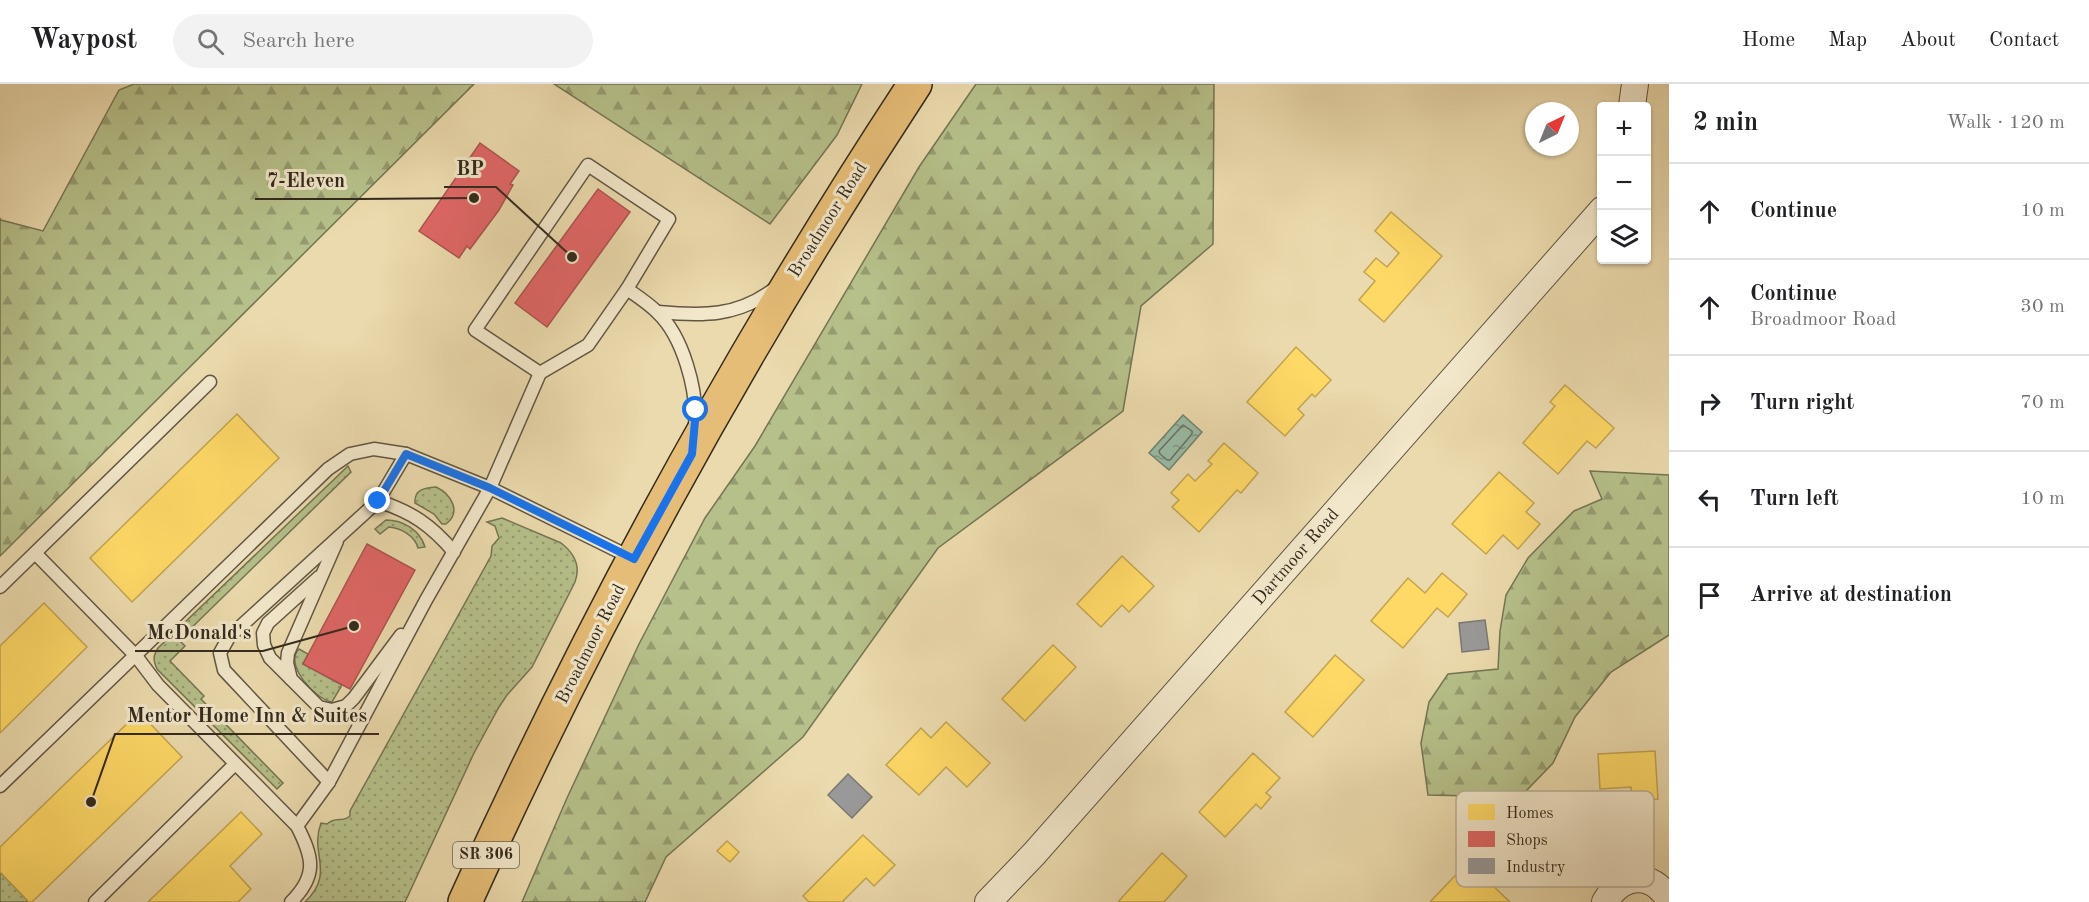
<!DOCTYPE html>
<meta charset="utf-8">
<style>
body{margin:0;font-family:"Old Standard TT",serif;background:#f2f2f2;color:#202124}
.controls{position:absolute;right:18px;top:18px;display:grid;overflow:hidden;border-radius:6px;box-shadow:0 2px 4px #0004}
.controls button{width:54px;height:54px;display:grid;place-items:center;padding:0;border:0;border-bottom:2px solid #e0e0e0;background:#fff;color:#202124;font:30px sans-serif}
.compass{position:absolute;left:1525px;top:18px;width:54px;height:54px;border-radius:50%;background:#fff;box-shadow:0 2px 4px #0004;rotate:43deg}
.stop{position:absolute;width:18px;height:18px;margin:-14px;border:4px solid #1a73e8;border-radius:50%;background:#fff}
.stop.end{background:#1a73e8;border-color:#fff;box-shadow:0 2px 6px #0008}
.list{margin:0;padding:0;list-style:none}
h2{display:flex;justify-content:space-between;align-items:center;height:78px;margin:0;padding:0 24px;font-size:26px}
h2 small{font-size:20px;font-weight:400;color:#757577}
.list li{display:grid;grid-template-columns:39px 1fr auto;gap:18px;align-items:center;box-sizing:border-box;height:96px;padding:0 24px;border-top:2px solid #e0e0e0}
.list b{display:block;font-size:22px;white-space:nowrap}
.list p{margin:0;font-size:20px;white-space:nowrap;color:#757577}
.list em{font-size:20px;font-style:normal;color:#757577}
.icon{flex:none;width:33px;height:33px;fill:none;stroke:currentColor;stroke-width:2;stroke-linecap:round;stroke-linejoin:round}
.map{position:relative;flex:none;width:1669px;height:818px;overflow:hidden}
header{display:flex;align-items:center;gap:36px;box-sizing:border-box;height:84px;padding:0 30px;background:#fff;border-bottom:2px solid #e0e0e0}
header strong{font-size:28px}
nav{display:flex;gap:33px;margin-inline-start:auto;font-size:21px}
.search{width:420px;height:54px;background:#f2f2f2;display:flex;align-items:center;gap:15px;box-sizing:border-box;padding:0 21px;border-radius:33px;color:#757577;font-size:22px}
main{display:flex}
aside{flex:1;background:#fff}
.map>svg:first-child{display:block}
.grass{fill:url(#grass-dots);stroke:#747554;stroke-width:1.5}
.forest{fill:url(#forest-firs);stroke:#747554;stroke-width:1.5}
.water{fill:url(#water-ripples);stroke:#70816f;stroke-width:1.5}
.homes{fill:#ffd966;stroke:#c2a450;stroke-width:1.5}
.shops{fill:#e06666;stroke:#ac5450;stroke-width:1.5}
.industry{fill:#999;stroke:#7a7874;stroke-width:1.5}
.lines{fill:none;stroke-linecap:round;stroke-linejoin:round}
.shore{stroke:#667262;stroke-width:1.5}
.service-casing{stroke:#615642;stroke-width:15}
.minor-casing{stroke:#615642;stroke-width:28}
.primary-casing{stroke:#332a1e;stroke-width:36}
.service{stroke:#f2e7ca;stroke-width:12}
.minor{stroke:#f2e7ca;stroke-width:26}
.primary{stroke:#e6bd76;stroke-width:33}
.route{stroke:#1a73e8;stroke-width:8}
.labels{text-anchor:middle;dominant-baseline:central;stroke-width:6;stroke-linejoin:round;paint-order:stroke}
.shield{fill:#f2e7ca;stroke:#6c6352;stroke-width:1.5}
.shield-label{font-size:16px;font-weight:bold;fill:#332a1e}
.street-label{font-size:18px;fill:#332a1e;stroke:#f2e7ca}
.key{fill:#f2e7ca;stroke:#b9ae96;stroke-width:1.5}
.key-label{font-size:16px;fill:#332a1e}
.leader{fill:none;stroke:#332a1e;stroke-width:2}
.callout-dot{fill:#332a1e;stroke:#f2e7ca;stroke-width:2}
.callout-label{font-size:20px;text-anchor:middle;font-weight:bold;fill:#332a1e;stroke:#f2e7ca;stroke-width:6;stroke-linejoin:round;paint-order:stroke}
</style>
<header>
<strong>Waypost</strong>
<div class="search"><svg class="icon" aria-label="search" viewBox="0 0 24 24"><circle cx="10" cy="10" r="6"/><path d="M15 15l6 6"/></svg>Search here</div>
<nav><a>Home</a><a>Map</a><a>About</a><a>Contact</a></nav>
</header>
<main>
<div class="map">
<svg width="1669" height="818" viewBox="0 0 1669 818">
<defs>
<pattern id="grass-dots" width="8" height="8" patternUnits="userSpaceOnUse" patternTransform="scale(1.5)"><rect width="8" height="8" fill="#b6c08a"/><path d="M2 2h.1M6 6h.1" fill="none" stroke="#959c70" stroke-width="1.8" stroke-linecap="round"/></pattern>
<pattern id="forest-firs" width="22" height="20" patternUnits="userSpaceOnUse" patternTransform="scale(1.5)"><rect width="22" height="20" fill="#b6c08a"/><path d="M5 1l3.5 6h-7zM16 11l3.5 6h-7z" fill="#959c70"/></pattern>
<pattern id="water-ripples" width="26" height="14" patternUnits="userSpaceOnUse" patternTransform="scale(1.5)"><rect width="26" height="14" fill="#99bba5"/><path d="M2 4q2-2 4 0t4 0M15 11q2-2 4 0t4 0" fill="none" stroke="#7d9886"/></pattern>
</defs>
<rect width="100%" height="100%" fill="#ebdaad"/>
<filter id="stains"><feTurbulence type="fractalNoise" baseFrequency=".00333" numOctaves="4"/><feColorMatrix values="0 0 0 0 .2 0 0 0 0 .09 0 0 0 0 .02 0 0 0 .5 -.17"/></filter>
<radialGradient id="worn" r=".72"><stop offset=".6" stop-color="#630" stop-opacity="0"/><stop offset="1" stop-color="#630" stop-opacity=".3"/></radialGradient>
<!-- grass -->
<g class="grass">
<path d="M 348,382 L 351,388 L 179,556 L 185,562 L 170,577 L 204,612 L 201,615 L 283,699 L 277,705 L 157,585 C 153,576 153,572 158,564 Z"/>
<path d="M 436,403 C 451,410 462,428 446,440 L 442,440 L 434,430 L 415,419 C 414,405 425,404 436,403 Z"/>
<path d="M 502,434 L 561,459 C 574,469 581,482 575,498 L 532,583 L 507,611 L 499,623 L 474,669 L 405,818 L 305,818 C 336,788 309,770 321,739 L 327,740 C 336,732 342,739 350,732 L 350,727 L 491,472 L 492,462 L 499,454 L 495,442 L 487,438 Z"/>
<path d="M 386,436 C 403,436 420,446 425,463 L 418,464 C 415,452 401,444 389,443 L 380,450 L 375,445 Z"/>
<path d="M 299,565 L 308,570 L 303,580 L 342,601 L 332,618 C 316,616 283,580 299,565 Z"/>
<polygon points="0,788 29,818 0,818"/>
</g>
<!-- forest -->
<g class="forest">
<polygon points="134,0 474,0 0,472 0,134 1,136 43,147 119,6"/>
<polygon points="554,0 862,0 837,51 770,140"/>
<polygon points="976,0 1214,0 1213,160 1141,222 1123,327 938,464 803,653 666,773 645,818 522,818 567,714 639,560 705,434 755,362 919,83"/>
<polygon points="1590,387 1669,391 1669,551 1611,588 1575,633 1553,679 1526,707 1473,712 1428,711 1421,659 1429,618 1448,590 1498,585 1500,547 1506,511 1528,474 1574,427 1602,415"/>
</g>
<!-- water -->
<polygon class="water" points="1183,331 1202,348 1169,386 1149,369"/>
<!-- homes -->
<g class="homes">
<polygon points="1391,128 1442,172 1384,238 1359,216 1375,197 1364,188 1376,174 1387,183 1399,169 1375,147"/>
<polygon points="1296,263 1331,296 1315,313 1312,310 1298,325 1304,331 1285,352 1247,318"/>
<polygon points="1565,301 1614,344 1596,364 1587,357 1558,390 1523,359 1555,322 1550,318"/>
<polygon points="237,330 279,374 132,518 90,474"/>
<polygon points="1224,359 1258,389 1241,409 1237,406 1199,448 1172,423 1179,416 1171,409 1188,390 1195,397 1212,380 1208,377"/>
<polygon points="1499,388 1534,419 1526,428 1540,440 1518,465 1503,451 1486,470 1452,440"/>
<polygon points="1122,472 1154,502 1129,528 1122,521 1101,543 1077,520"/>
<polygon points="1442,489 1467,510 1448,533 1437,524 1403,564 1371,537 1408,494 1425,509"/>
<polygon points="44,519 87,563 0,649 0,562"/>
<polygon points="1053,561 1076,583 1025,637 1002,615"/>
<polygon points="1335,571 1364,596 1313,653 1285,628"/>
<polygon points="139,628 182,673 32,818 29,818 0,788 0,763"/>
<polygon points="946,638 990,679 967,703 946,683 919,711 886,681 921,644 931,654"/>
<polygon points="1655,667 1658,715 1632,716 1631,703 1600,705 1598,670"/>
<polygon points="1253,669 1280,694 1266,709 1271,713 1261,725 1256,720 1225,753 1199,728"/>
<polygon points="241,728 262,750 230,782 251,805 238,818 148,818"/>
<polygon points="863,751 895,781 874,802 866,794 842,818 809,818 803,812"/>
<polygon points="727,757 739,768 730,778 717,767"/>
<polygon points="1162,769 1187,792 1164,818 1118,818"/>
<polygon points="1468,778 1510,818 1430,818"/>
</g>
<!-- shops -->
<g class="shops">
<polygon points="480,59 519,87 510,100 513,101 499,126 470,165 467,162 459,174 419,147"/>
<polygon points="598,105 630,128 547,243 515,219"/>
<polygon points="367,460 415,486 350,605 303,580"/>
</g>
<!-- industry -->
<g class="industry">
<polygon points="1485,536 1489,565 1462,568 1459,539"/>
<polygon points="848,690 872,713 852,734 828,711"/>
</g>
<g class="lines">
<!-- shore -->
<polygon class="shore" points="1183,341 1192,347 1192,350 1170,376 1167,376 1160,370 1159,367"/>
<defs>
<g id="service">
<path d="M 658,228 C 703,232 737,233 774,205"/>
<path d="M 540,289 L 475,246 L 588,81 L 669,135 L 627,205 C 637,212 648,219 657,228 C 683,252 698,307 695,342"/>
<path d="M 378,417 C 412,428 431,441 454,468"/>
<polyline points="337,457 288,569 287,579 291,595 319,623 332,626 346,622 354,614 401,551"/>
<path d="M 35,469 L 136,572 L 158,601 L 297,742 C 313,773 318,791 291,818"/>
<polyline points="0,503 210,298"/>
<polyline points="291,595 270,574 264,561 263,549 268,539 319,493"/>
<polyline points="329,698 224,586 220,569 229,553 378,417 406,370"/>
<polyline points="0,702 328,385 350,370 374,365 406,370 490,404 632,474"/>
<polyline points="297,742 329,698 426,516 490,404 540,289 588,261 627,205"/>
<polyline points="95,818 235,680"/>
</g>
<g id="minor">
<polyline points="1632,22 1635,0"/>
<polyline points="988,818 1034,770 1602,126"/>
<path d="M 1605,818 C 1621,790 1652,786 1669,816"/>
</g>
<path id="primary" d="M 465,818 C 593,535 744,260 915,0"/>
</defs>
<!-- service casing -->
<use href="#service" class="service-casing"/>
<!-- minor casing -->
<use href="#minor" class="minor-casing"/>
<!-- primary casing -->
<use href="#primary" class="primary-casing"/>
<!-- service -->
<use href="#service" class="service"/>
<!-- minor -->
<use href="#minor" class="minor"/>
<!-- primary -->
<use href="#primary" class="primary"/>
</g>
<g class="lines">
<!-- route -->
<polyline class="route" points="378,417 406,370 490,404 634,475 692,370 696,326"/>
</g>
<g class="labels">
<!-- shield labels -->
<rect class="shield" x="453" y="758" width="66" height="26" rx="4.5"/>
<g class="shield-label">
<text x="486" y="771">SR 306</text>
</g>
<!-- street labels -->
<g class="street-label">
<text transform="translate(828 136) rotate(-58)">Broadmoor Road</text>
<text transform="translate(1296 473) rotate(-49)">Dartmoor Road</text>
<text transform="translate(591 560) rotate(-63)">Broadmoor Road</text>
</g>
</g>
<!-- legend -->
<rect x="1456" y="707" width="198" height="96" rx="9" class="key"/>
<rect x="1468" y="720" width="27" height="16" fill="#ffd966"/>
<rect x="1468" y="747" width="27" height="16" fill="#e06666"/>
<rect x="1468" y="774" width="27" height="16" fill="#999"/>
<g class="key-label">
<text x="1506" y="734">Homes</text>
<text x="1506" y="761">Shops</text>
<text x="1506" y="788">Industry</text>
</g>
<!-- callouts -->
<path class="leader" d="M572 173L496 103H444M474 114L358 115H255M354 542L263 567H135M91 718L115 650H379"/>
<g class="callout-dot">
<circle cx="572" cy="173" r="6"/>
<circle cx="474" cy="114" r="6"/>
<circle cx="354" cy="542" r="6"/>
<circle cx="91" cy="718" r="6"/>
</g>
<g class="callout-label">
<text x="470" y="91">BP</text>
<text x="306" y="103">7-Eleven</text>
<text x="199" y="555">McDonald's</text>
<text x="247" y="638">Mentor Home Inn &amp; Suites</text>
</g>
<rect width="100%" height="100%" filter="url(#stains)"/>
<rect width="100%" height="100%" fill="url(#worn)"/>
</svg>
<div class="controls">
<button>+</button>
<button>−</button>
<button><svg class="icon" aria-label="layers" viewBox="0 0 24 24"><path d="M12 4l9 5-9 5-9-5zM3 14l9 5 9-5"/></svg></button>
</div>
<svg class="compass" viewBox="-18 -18 36 36"><path d="M0-13l5 13h-10z" fill="#e53935"/><path d="M0 13l5-13h-10z" fill="#757577"/></svg>
<div class="stop" style="left:696px;top:326px"></div>
<div class="stop end" style="left:378px;top:417px"></div>
</div>
<aside>
<h2>2 min<small>Walk · 120 m</small></h2>
<ul class="list">
<li><svg class="icon" aria-label="ahead" viewBox="0 0 24 24"><path d="M12 20V5M6 11l6-6 6 6"/></svg><div><b>Continue</b></div><em>10 m</em></li>
<li><svg class="icon" aria-label="ahead" viewBox="0 0 24 24"><path d="M12 20V5M6 11l6-6 6 6"/></svg><div><b>Continue</b><p>Broadmoor Road</p></div><em>30 m</em></li>
<li><svg class="icon" aria-label="right" viewBox="0 0 24 24"><path d="M7 20v-9h11M14 6l5 5-5 5"/></svg><div><b>Turn right</b></div><em>70 m</em></li>
<li><svg class="icon" aria-label="left" viewBox="0 0 24 24"><path d="M17 20v-9H6M10 6l-5 5 5 5"/></svg><div><b>Turn left</b></div><em>10 m</em></li>
<li><svg class="icon" aria-label="arrive" viewBox="0 0 24 24"><path d="M6 21V4h12l-3 4 3 4H6"/></svg><div><b>Arrive at destination</b></div></li>
</ul>
</aside>
</main>
